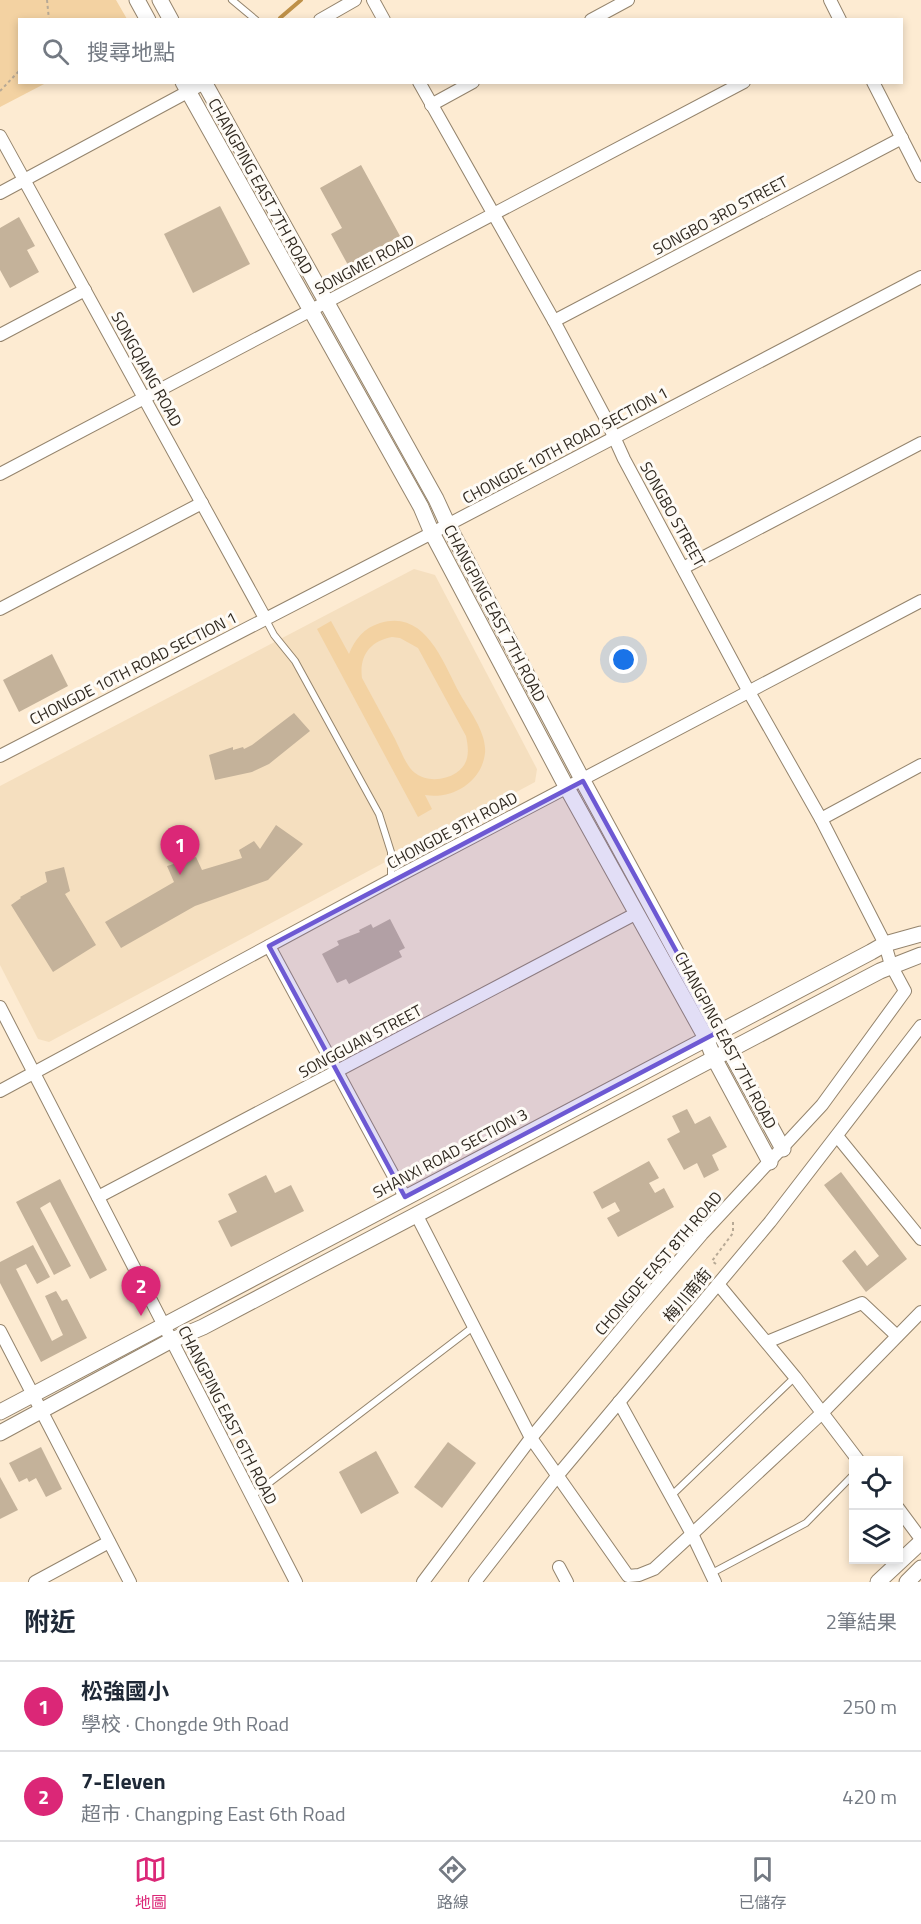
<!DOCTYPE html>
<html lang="zh-TW">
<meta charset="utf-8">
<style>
body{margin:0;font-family:"Titillium Web","Noto Sans TC",sans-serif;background:#f6f6f7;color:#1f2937}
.controls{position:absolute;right:18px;bottom:18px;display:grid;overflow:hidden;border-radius:0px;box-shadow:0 3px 9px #0003}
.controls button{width:54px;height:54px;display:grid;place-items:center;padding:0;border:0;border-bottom:2px solid #e0e1e3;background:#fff;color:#1f2937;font:30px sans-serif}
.you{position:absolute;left:624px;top:660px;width:21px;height:21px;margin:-15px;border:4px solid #fff;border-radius:50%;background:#1a73e8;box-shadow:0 0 0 9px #1a73e833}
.badge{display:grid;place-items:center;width:39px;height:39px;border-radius:50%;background:#db2777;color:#fff;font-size:20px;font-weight:700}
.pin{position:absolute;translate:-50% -50px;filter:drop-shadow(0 2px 3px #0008)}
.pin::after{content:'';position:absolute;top:32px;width:21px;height:18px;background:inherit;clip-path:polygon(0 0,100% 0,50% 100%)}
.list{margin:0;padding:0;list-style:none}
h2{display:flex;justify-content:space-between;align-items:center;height:78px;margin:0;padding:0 24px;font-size:26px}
h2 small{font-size:20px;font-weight:400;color:#747a83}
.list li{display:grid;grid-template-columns:39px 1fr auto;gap:18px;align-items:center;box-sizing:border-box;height:90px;padding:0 24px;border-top:2px solid #e0e1e3}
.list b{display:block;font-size:22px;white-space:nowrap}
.list p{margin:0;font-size:20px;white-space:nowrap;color:#747a83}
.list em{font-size:20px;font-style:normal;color:#747a83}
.icon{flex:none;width:33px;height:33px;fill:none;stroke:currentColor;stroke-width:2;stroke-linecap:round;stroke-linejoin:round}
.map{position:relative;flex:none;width:921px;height:1582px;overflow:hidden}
.search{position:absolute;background:#fff;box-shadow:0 3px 9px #0003;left:18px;right:18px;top:18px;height:66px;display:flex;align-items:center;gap:15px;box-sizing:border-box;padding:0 21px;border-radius:0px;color:#747a83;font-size:22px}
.sheet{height:258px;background:#fff}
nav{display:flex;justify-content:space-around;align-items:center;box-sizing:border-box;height:84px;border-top:2px solid #e0e1e3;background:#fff;font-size:16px;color:#747a83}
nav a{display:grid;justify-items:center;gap:3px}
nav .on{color:#db2777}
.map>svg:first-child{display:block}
.built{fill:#f5dfbf}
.green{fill:#f3d2a2;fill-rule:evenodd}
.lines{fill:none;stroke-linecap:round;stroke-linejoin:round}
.stream{stroke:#be9048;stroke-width:4}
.building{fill:#c4b29a}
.service-casing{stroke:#94846d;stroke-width:8}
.minor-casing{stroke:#94846d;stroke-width:14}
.tertiary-casing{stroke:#94846d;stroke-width:17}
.path{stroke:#b7a995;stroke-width:2;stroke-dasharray:3 3;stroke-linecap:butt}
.service{stroke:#fff;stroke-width:6}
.minor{stroke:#fff;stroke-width:12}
.tertiary{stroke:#fff;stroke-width:15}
.marked{fill:#6d59d3;fill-opacity:0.2;stroke:#6d59d3;stroke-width:4.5;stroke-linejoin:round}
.labels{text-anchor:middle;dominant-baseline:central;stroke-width:6;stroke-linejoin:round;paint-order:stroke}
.street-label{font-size:16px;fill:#312a21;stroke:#fefbf6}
</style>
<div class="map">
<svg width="921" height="1582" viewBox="0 0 921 1582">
<rect width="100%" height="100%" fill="#fdebd2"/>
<!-- built -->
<polygon class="built" points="414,569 435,575 537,769 535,782 49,1042 38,1039 0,965 0,786"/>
<!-- green -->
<g class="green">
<polygon points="0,0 116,0 127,19 20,20 20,82 46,83 0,107"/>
<path d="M 331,621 L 349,654 C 355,639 364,628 380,623 C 426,609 443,663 460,694 C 469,710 487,733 485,753 C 482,782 452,800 425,795 L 432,809 L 418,817 L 317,629 ZM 392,637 L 400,638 L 418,648 L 466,736 C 469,750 470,764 456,773 C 442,782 421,782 410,768 C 404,760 400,749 395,739 C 384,719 373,698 362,678 C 359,656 370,641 392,637 Z"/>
</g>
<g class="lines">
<!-- stream -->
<polyline class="stream" points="280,18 301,0"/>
</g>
<!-- building -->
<g class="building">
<polygon points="361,165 400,236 348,265 331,234 342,228 320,188"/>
<polygon points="220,206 250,264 193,293 164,234"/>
<polygon points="19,217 35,246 27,250 39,272 10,288 0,270 0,228"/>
<polygon points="52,654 68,686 19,712 3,680"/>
<polygon points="294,713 310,731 269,764 252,772 215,780 209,755 233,747 233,750 243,747 244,749 252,745"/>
<polygon points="276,825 303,844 268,880 195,906 121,948 105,922 174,882 167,866 196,857 202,870 242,858 239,850 254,841 260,849"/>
<polygon points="64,867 70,891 65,894 96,945 53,972 11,905 21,898 20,897 47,882 45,872"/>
<polygon points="390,919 405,948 399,951 402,957 349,984 346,979 337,983 322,954 339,945 337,941 360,932 359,930 371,924 373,928"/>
<polygon points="687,1109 695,1124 710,1116 727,1147 712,1155 719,1170 704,1178 697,1163 684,1170 667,1139 680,1132 672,1116"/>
<polygon points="649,1161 659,1178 649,1183 655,1193 664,1188 674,1207 618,1237 607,1218 620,1211 615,1202 602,1209 593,1192"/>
<polygon points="841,1172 907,1259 866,1292 842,1261 855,1250 867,1266 879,1256 824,1185"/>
<polygon points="266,1175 275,1193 291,1185 304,1211 231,1247 218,1221 237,1212 228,1194"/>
<polygon points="60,1179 107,1270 90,1279 50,1202 40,1208 71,1266 54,1275 16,1202"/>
<polygon points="33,1245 50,1277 37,1284 26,1264 16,1269 52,1341 63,1335 45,1296 56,1291 62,1301 67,1299 87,1338 41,1362 0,1283 0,1262"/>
<polygon points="448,1442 476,1463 442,1508 414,1487"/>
<polygon points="41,1447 62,1489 46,1497 36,1478 29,1482 27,1478 19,1482 9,1463"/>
<polygon points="376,1451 399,1493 361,1514 339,1472"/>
<polygon points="0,1477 18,1510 0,1519"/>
</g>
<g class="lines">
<defs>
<g id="service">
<polyline points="232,0 256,20"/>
<polyline points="265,618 274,635 295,661 379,814 391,852 391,880"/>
<polyline points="252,1496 473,1327"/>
<polyline points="671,1496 795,1377"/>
<polyline points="712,1573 806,1523 854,1474"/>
</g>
<g id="minor">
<polyline points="373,0 384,20"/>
<polyline points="830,0 840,20"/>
<polyline points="320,20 355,0"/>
<polyline points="591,20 628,0"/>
<polyline points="419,82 554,321 605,417 624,459 749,692 821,819 885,944 891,965 905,991 822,1105 702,1234 638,1309 531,1438 423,1582"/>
<polyline points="873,82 921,176"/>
<polyline points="431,105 473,82"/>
<polyline points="0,136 265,618"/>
<polyline points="0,193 206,82"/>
<polyline points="554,321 902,138"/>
<polyline points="0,335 85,290"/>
<polyline points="0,474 744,82"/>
<polyline points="683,568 921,443"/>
<polyline points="0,609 202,503"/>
<polyline points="0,756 432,533 921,277"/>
<polyline points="821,819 921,765"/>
<polyline points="269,946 405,1197"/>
<polyline points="0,1007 296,1582"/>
<polyline points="0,1091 391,880 921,601"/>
<polyline points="837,1136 921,1239"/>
<polyline points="98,1197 637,913"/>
<polyline points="416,1214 531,1438 628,1576 639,1575 654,1569 692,1534 822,1413 921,1312"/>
<polyline points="718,1284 795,1377 858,1460"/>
<polyline points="0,1331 130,1582"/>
<polyline points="767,1342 862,1303 897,1336"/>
<polyline points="619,1402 692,1534 715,1582"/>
<polyline points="898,1508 921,1539"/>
<polyline points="559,1567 567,1582"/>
<polyline points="35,1582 109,1542"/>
<polyline points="475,1582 558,1475 770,1222 921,1026"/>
</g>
<g id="tertiary">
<polyline points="137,0 148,20"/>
<polyline points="160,0 171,20"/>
<polyline points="183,82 421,507 432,533 567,788 706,1038 714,1058 770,1162"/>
<polyline points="204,82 436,499 448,525 583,781 783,1149"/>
<polyline points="0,1412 871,952 885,944 921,934"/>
<polyline points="0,1433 170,1341 203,1327 880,971 921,955"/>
<polyline points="878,1582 921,1542"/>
<polyline points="907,1582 921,1568"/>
</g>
</defs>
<!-- service casing -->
<use href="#service" class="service-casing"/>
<!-- minor casing -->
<use href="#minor" class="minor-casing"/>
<!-- tertiary casing -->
<use href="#tertiary" class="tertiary-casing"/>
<!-- path -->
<g class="path">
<polyline points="47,0 49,20"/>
<polyline points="0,91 20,70"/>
<polyline points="716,1264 712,1261 733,1233 733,1221"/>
</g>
<!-- service -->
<use href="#service" class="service"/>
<!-- minor -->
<use href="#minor" class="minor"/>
<!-- tertiary -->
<use href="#tertiary" class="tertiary"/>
</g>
<!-- marked area -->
<path class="marked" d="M 583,781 L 720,1031 L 405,1197 L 269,946 Z"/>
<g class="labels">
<!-- street labels -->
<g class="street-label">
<text transform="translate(261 186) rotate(61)">CHANGPING EAST 7TH ROAD</text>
<text transform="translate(720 215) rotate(-28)">SONGBO 3RD STREET</text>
<text transform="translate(364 264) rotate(-28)">SONGMEI ROAD</text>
<text transform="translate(147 369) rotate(61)">SONGQIANG ROAD</text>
<text transform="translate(565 445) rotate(-28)">CHONGDE 10TH ROAD SECTION 1</text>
<text transform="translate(673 514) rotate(61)">SONGBO STREET</text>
<text transform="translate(495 613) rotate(62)">CHANGPING EAST 7TH ROAD</text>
<text transform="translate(133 668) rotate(-27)">CHONGDE 10TH ROAD SECTION 1</text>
<text transform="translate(452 830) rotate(-28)">CHONGDE 9TH ROAD</text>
<text transform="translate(726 1040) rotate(62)">CHANGPING EAST 7TH ROAD</text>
<text transform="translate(360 1041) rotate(-28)">SONGGUAN STREET</text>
<text transform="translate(450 1153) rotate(-28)">SHANXI ROAD SECTION 3</text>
<text transform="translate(658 1263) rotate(-49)">CHONGDE EAST 8TH ROAD</text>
<text transform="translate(687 1295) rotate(-50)">梅川南街</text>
<text transform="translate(228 1415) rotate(63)">CHANGPING EAST 6TH ROAD</text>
</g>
</g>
</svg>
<div class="controls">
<button><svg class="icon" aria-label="locate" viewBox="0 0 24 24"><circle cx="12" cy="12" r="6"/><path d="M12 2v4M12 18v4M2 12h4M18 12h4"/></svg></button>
<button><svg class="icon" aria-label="layers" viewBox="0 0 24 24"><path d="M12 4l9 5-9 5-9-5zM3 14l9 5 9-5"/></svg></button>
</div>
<div class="you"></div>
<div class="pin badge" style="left:180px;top:875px">1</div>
<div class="pin badge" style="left:141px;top:1316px">2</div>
<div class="search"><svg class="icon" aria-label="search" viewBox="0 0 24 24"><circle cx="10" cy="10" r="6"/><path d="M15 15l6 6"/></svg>搜尋地點</div>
</div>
<section class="sheet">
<h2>附近<small>2筆結果</small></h2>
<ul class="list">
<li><span class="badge">1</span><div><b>松強國小</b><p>學校 · Chongde 9th Road</p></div><em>250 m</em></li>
<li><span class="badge">2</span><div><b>7-Eleven</b><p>超市 · Changping East 6th Road</p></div><em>420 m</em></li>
</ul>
</section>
<nav>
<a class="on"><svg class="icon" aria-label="map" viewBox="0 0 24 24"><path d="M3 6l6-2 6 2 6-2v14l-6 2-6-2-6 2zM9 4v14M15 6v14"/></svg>地圖</a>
<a><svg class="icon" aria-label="directions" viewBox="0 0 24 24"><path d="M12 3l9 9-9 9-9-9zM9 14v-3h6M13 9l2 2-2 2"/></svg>路線</a>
<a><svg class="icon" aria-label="saved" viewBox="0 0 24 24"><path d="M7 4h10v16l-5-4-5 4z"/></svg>已儲存</a>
</nav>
